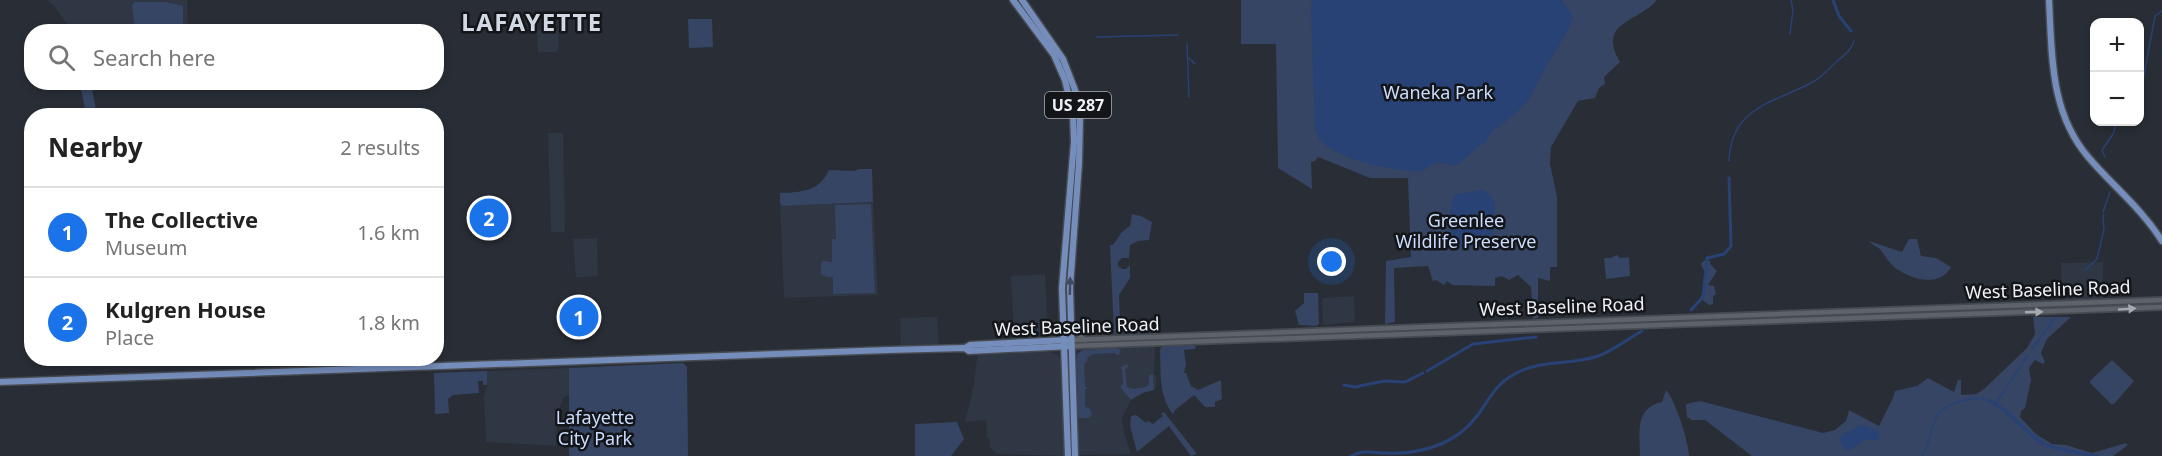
<!DOCTYPE html>
<meta charset="utf-8">
<style>
body{margin:0;font-family:"Noto Sans",sans-serif;background:#f6f6f6;color:#222}
.controls{position:absolute;right:18px;top:18px;display:grid;overflow:hidden;border-radius:12px;box-shadow:0 3px 9px #0003}
.controls button{width:54px;height:54px;display:grid;place-items:center;padding:0;border:0;border-bottom:2px solid #e0e0e0;background:#fff;color:#222;font:30px sans-serif}
.you{position:absolute;left:1332px;top:262px;width:21px;height:21px;margin:-15px;border:4px solid #fff;border-radius:50%;background:#1a73e8;box-shadow:0 0 0 9px #1a73e833}
.badge{display:grid;place-items:center;width:39px;height:39px;border-radius:50%;background:#1a73e8;color:#fff;font-size:20px;font-weight:700}
.pin{position:absolute;translate:-50% -50%;border:3px solid #fff;box-shadow:0 2px 6px #0006}
.list{margin:0;padding:0;list-style:none}
h2{display:flex;justify-content:space-between;align-items:center;height:78px;margin:0;padding:0 24px;font-size:26px}
h2 small{font-size:20px;font-weight:400;color:#767676}
.list li{display:grid;grid-template-columns:39px 1fr auto;gap:18px;align-items:center;box-sizing:border-box;height:90px;padding:0 24px;border-top:2px solid #e0e0e0}
.list b{display:block;font-size:22px;white-space:nowrap}
.list p{margin:0;font-size:20px;white-space:nowrap;color:#767676}
.list em{font-size:20px;font-style:normal;color:#767676}
.icon{flex:none;width:33px;height:33px;fill:none;stroke:currentColor;stroke-width:2;stroke-linecap:round;stroke-linejoin:round}
.map{position:relative;flex:none;width:2162px;height:456px;overflow:hidden}
.search{position:absolute;background:#fff;box-shadow:0 3px 9px #0003;left:24px;top:24px;width:420px;height:66px;display:flex;align-items:center;gap:15px;box-sizing:border-box;padding:0 21px;border-radius:24px;color:#767676;font-size:22px}
.panel{position:absolute;background:#fff;box-shadow:0 3px 9px #0003;left:24px;top:108px;width:420px;height:258px;border-radius:24px}
.map>svg:first-child{display:block}
.built{fill:#2f3644}
.green{fill:#354563}
.water{fill:#284275}
.lines{fill:none;stroke-linecap:round;stroke-linejoin:round}
.stream{stroke:#284275;stroke-width:1.5}
.canal{stroke:#284275;stroke-width:3}
.secondary-casing{stroke:#464a51;stroke-width:8}
.primary-casing{stroke:#464a51;stroke-width:9}
.secondary{stroke:#5d626b;stroke-width:4.5}
.primary{stroke:#758dbb;stroke-width:6}
.oneway{fill:#3f4b62}
.oneway2{fill:#a6aab1}
.labels{text-anchor:middle;dominant-baseline:central;stroke-width:5;stroke-linejoin:round;paint-order:stroke}
.shield{fill:#131519;stroke:#acafb4;stroke-width:1.5}
.shield-label{font-size:16px;font-weight:bold;fill:#eef1f7}
.park-label{font-size:18px;fill:#cbddfe;stroke:#131519}
.street-label{font-size:18px;fill:#eef1f7;stroke:#131519}
.district-label{font-size:24px;font-weight:bold;letter-spacing:1.5px;fill:#d3d9e4;stroke:#131519}
</style>
<div class="map">
<svg width="2162" height="456" viewBox="0 0 2162 456">
<rect width="100%" height="100%" fill="#292d35"/>
<!-- built -->
<g class="built">
<polygon points="47,0 187,0 188,31 132,31 131,25 110,25 110,31 72,31 54,6"/>
<polygon points="558,29 559,48 557,52 538,52 537,30"/>
<polygon points="548,133 563,133 565,232 551,232"/>
<polygon points="873,202 878,295 784,298 780,203 782,206"/>
<polygon points="597,238 598,276 576,278 573,239"/>
<polygon points="2103,262 2103,298 2064,300 2062,297 2061,263"/>
<polygon points="1045,274 1048,331 1014,333 1011,276"/>
<polygon points="1354,296 1355,322 1323,325 1322,298"/>
<polygon points="937,317 939,345 901,346 900,318"/>
<polygon points="1150,345 1155,348 1154,374 1156,376 1156,387 1131,400 1122,418 1124,432 1131,454 1079,455 1076,358 1078,353 1083,349"/>
<polygon points="1048,351 1058,355 1060,361 1064,456 997,454 990,448 989,438 987,438 986,420 965,422 974,384 977,357 980,353"/>
<polygon points="569,368 569,395 564,397 558,411 556,446 486,442 484,397 487,385 487,371"/>
</g>
<!-- green -->
<g class="green">
<path d="M 1241,0 L 1657,0 C 1639,22 1596,22 1620,62 L 1604,77 L 1605,84 L 1599,88 L 1595,98 L 1578,101 L 1551,147 L 1550,164 L 1557,197 L 1557,267 L 1550,267 L 1550,281 L 1538,278 L 1538,318 L 1533,319 L 1531,287 L 1518,275 L 1509,280 L 1502,276 L 1495,278 L 1495,286 L 1452,285 L 1447,281 L 1444,285 L 1436,280 L 1433,281 L 1428,266 L 1394,268 L 1395,322 L 1385,324 L 1386,261 L 1411,257 L 1408,178 L 1370,178 L 1318,157 L 1315,161 L 1311,162 L 1312,189 L 1278,168 L 1276,44 L 1241,44 Z"/>
<polygon points="134,2 166,2 183,6 183,31 135,31 132,5"/>
<polygon points="688,19 712,19 713,47 689,48"/>
<polygon points="80,83 91,83 97,115 86,115"/>
<path d="M 859,169 L 872,169 L 873,202 L 782,206 L 780,203 L 780,193 C 801,192 819,192 829,170 L 855,171 Z"/>
<polygon points="871,204 875,293 833,294 833,277 826,277 821,274 821,263 823,261 832,262 832,239 836,239 835,205"/>
<path d="M 1132,214 L 1141,216 L 1152,222 L 1149,240 L 1138,241 L 1130,245 L 1129,258 L 1122,258 L 1118,262 L 1118,266 L 1122,269 L 1126,269 L 1130,265 L 1130,278 L 1119,295 L 1120,318 C 1132,330 1135,328 1151,327 L 1150,333 L 1114,334 L 1110,245 L 1113,245 L 1122,232 L 1130,226 Z"/>
<path d="M 1909,239 L 1917,239 L 1921,256 L 1936,258 L 1951,267 C 1939,289 1907,279 1892,265 C 1887,260 1884,254 1880,249 C 1876,246 1872,245 1869,241 L 1902,252 Z"/>
<polygon points="1617,255 1620,258 1629,257 1630,276 1606,279 1604,258 1611,258"/>
<path d="M 1705,260 L 1710,261 L 1710,264 L 1717,271 L 1708,285 L 1714,286 L 1716,294 L 1713,296 L 1713,304 L 1709,305 L 1700,298 C 1706,287 1708,276 1701,264 Z"/>
<polygon points="1304,293 1318,293 1319,324 1316,326 1299,325 1295,311 1304,303"/>
<polygon points="2033,317 2071,317 2047,339 2041,353 2045,362 2043,364 2035,360 2029,368 2031,380 2025,408 2021,411 2020,417 2036,434 2052,444 2066,445 2092,453 2126,443 2128,445 2113,456 1752,456 1705,420 1692,420 1687,417 1686,404 1700,401 1823,433 1835,430 1846,421 1849,410 1879,426 1893,398 1895,391 1917,386 1928,378 1954,392 1958,380 1961,380 1961,395 1976,394 1984,389 2027,348 2035,334"/>
<path d="M 1193,345 L 1196,346 L 1195,349 L 1184,350 L 1186,365 L 1184,373 L 1186,373 L 1191,386 L 1198,390 L 1221,380 L 1222,399 L 1215,402 L 1215,407 L 1205,407 L 1194,395 L 1175,410 L 1173,414 C 1158,395 1161,372 1160,349 L 1163,346 Z"/>
<polygon points="1117,348 1121,351 1118,356 1115,353 1094,354 1088,357 1086,363 1084,363 1085,386 1088,389 1085,389 1085,407 1089,408 1092,414 1089,418 1079,418 1078,416 1077,354 1083,350"/>
<polygon points="2112,360 2134,381 2114,404 2111,404 2090,383 2090,381"/>
<polygon points="683,363 687,367 688,456 570,456 569,454 569,368"/>
<polygon points="1126,364 1129,366 1125,369 1127,387 1134,389 1146,387 1149,384 1149,375 1153,374 1154,390 1142,393 1131,400 1120,387 1123,384 1122,370 1120,368"/>
<polygon points="487,371 487,385 483,385 483,381 478,381 479,393 453,395 448,399 449,413 435,414 434,373"/>
<path d="M 1666,390 C 1675,399 1689,443 1689,456 L 1640,456 C 1640,433 1634,408 1662,402 Z"/>
<polygon points="1164,412 1197,454 1191,456 1169,426 1137,452 1130,426 1131,416 1136,415 1146,423 1148,421 1153,424 1163,416 1161,414"/>
<polygon points="957,422 964,439 951,456 915,456 915,424"/>
</g>
<!-- water -->
<g class="water">
<path d="M 1313,0 L 1562,0 L 1573,16 L 1569,29 L 1548,63 L 1528,101 L 1507,121 L 1492,131 L 1485,143 C 1474,146 1467,161 1456,165 C 1450,167 1443,162 1437,163 C 1431,164 1427,170 1421,171 C 1398,173 1336,159 1321,141 C 1318,138 1317,132 1315,128 L 1311,6 Z"/>
<path d="M 1483,190 L 1491,196 L 1495,203 L 1493,234 L 1485,243 L 1476,246 L 1459,248 L 1452,242 C 1450,226 1447,208 1456,194 Z"/>
<polygon points="1861,425 1878,431 1880,437 1878,440 1864,440 1850,450 1844,449 1840,440 1841,436"/>
</g>
<g class="lines">
<!-- stream -->
<g class="stream">
<polyline points="1790,34 1793,10 1791,0"/>
<polyline points="1096,37 1178,35"/>
<polyline points="1187,44 1189,97"/>
<polyline points="1189,58 1195,64"/>
<polyline points="2140,90 2142,86 2155,16 2162,11"/>
<polyline points="2105,157 2102,150 2113,134 2117,122"/>
<path d="M 1729,161 C 1731,107 1773,103 1811,83 C 1822,78 1828,69 1836,62 C 1843,56 1852,50 1854,41"/>
<polyline points="2103,212 2110,192"/>
<polyline points="2085,270 2097,259 2104,229 2103,215"/>
<polyline points="1125,327 1135,331 1146,331"/>
<polyline points="2032,349 2056,317"/>
<polyline points="1994,406 2028,355"/>
<path d="M 1922,456 C 1929,446 1930,432 1935,420 C 1943,403 1974,394 1990,401"/>
</g>
<!-- canal -->
<g class="canal">
<polyline points="1833,0 1839,16 1851,31"/>
<polyline points="1691,310 1703,297 1707,258 1724,254 1731,246 1729,178"/>
<polyline points="1427,371 1473,344 1536,337"/>
<polyline points="1344,385 1355,387 1384,381 1405,382 1423,373"/>
<path d="M 1990,401 C 2011,411 2022,430 2041,442 C 2057,451 2079,452 2096,456"/>
<path d="M 1351,456 C 1364,449 1374,453 1387,453 C 1405,454 1424,451 1441,444 C 1455,438 1468,428 1477,416 C 1488,401 1496,384 1513,375 C 1538,359 1570,366 1598,356 C 1613,351 1627,339 1642,331"/>
</g>
<defs>
<g id="secondary">
<polyline points="1071,328 1085,340"/>
<polyline points="1071,340 2162,300"/>
<polyline points="1071,346 2162,307"/>
</g>
<g id="primary">
<polyline points="1013,0 1054,55 1065,80 1073,114 1074,142 1062,288 1068,456"/>
<polyline points="1022,0 1063,59 1075,90 1080,117 1079,163 1070,288 1075,456"/>
<path d="M 2049,0 C 2052,56 2050,113 2089,158 C 2113,186 2142,209 2162,241"/>
<polyline points="965,348 970,345 1067,340"/>
<polyline points="0,382 888,350 965,348 969,351 1071,346"/>
</g>
</defs>
<!-- secondary casing -->
<use href="#secondary" class="secondary-casing"/>
<!-- primary casing -->
<use href="#primary" class="primary-casing"/>
<!-- secondary -->
<use href="#secondary" class="secondary"/>
<!-- primary -->
<use href="#primary" class="primary"/>
</g>
<!-- one-way arrows -->
<defs><path id="oneway-solid" d="M-6-.8H1V-3.2L6.5 0L1 3.2V.8H-6Z" transform="scale(1.5)"/></defs>
<use class="oneway" href="#oneway-solid" transform="translate(1070 286) rotate(-89)"/>
<g class="oneway2">
<use href="#oneway-solid" transform="translate(2127 309) rotate(-4)"/>
<use href="#oneway-solid" transform="translate(2034 312) rotate(-2)"/>
</g>
<g class="labels">
<!-- shield labels -->
<rect class="shield" x="1045" y="92" width="66" height="26" rx="4.5"/>
<g class="shield-label">
<text x="1078" y="105">US 287</text>
</g>
<!-- park labels -->
<g class="park-label">
<text x="1438" y="92">Waneka Park</text>
<text x="1466" y="220">Greenlee<tspan x="1466" dy="21">Wildlife Preserve</tspan></text>
<text x="595" y="417">Lafayette<tspan x="595" dy="21">City Park</tspan></text>
</g>
<!-- street labels -->
<g class="street-label">
<text transform="translate(2048 289) rotate(-2)">West Baseline Road</text>
<text transform="translate(1562 306) rotate(-2)">West Baseline Road</text>
<text transform="translate(1077 326) rotate(-2)">West Baseline Road</text>
</g>
<!-- district labels -->
<g class="district-label">
<text x="532" y="21">LAFAYETTE</text>
</g>
</g>
</svg>
<div class="controls">
<button>+</button>
<button>−</button>
</div>
<div class="you"></div>
<div class="pin badge" style="left:579px;top:317px">1</div>
<div class="pin badge" style="left:489px;top:218px">2</div>
<div class="search"><svg class="icon" aria-label="search" viewBox="0 0 24 24"><circle cx="10" cy="10" r="6"/><path d="M15 15l6 6"/></svg>Search here</div>
<section class="panel">
<h2>Nearby<small>2 results</small></h2>
<ul class="list">
<li><span class="badge">1</span><div><b>The Collective</b><p>Museum</p></div><em>1.6 km</em></li>
<li><span class="badge">2</span><div><b>Kulgren House</b><p>Place</p></div><em>1.8 km</em></li>
</ul>
</section>
</div>
